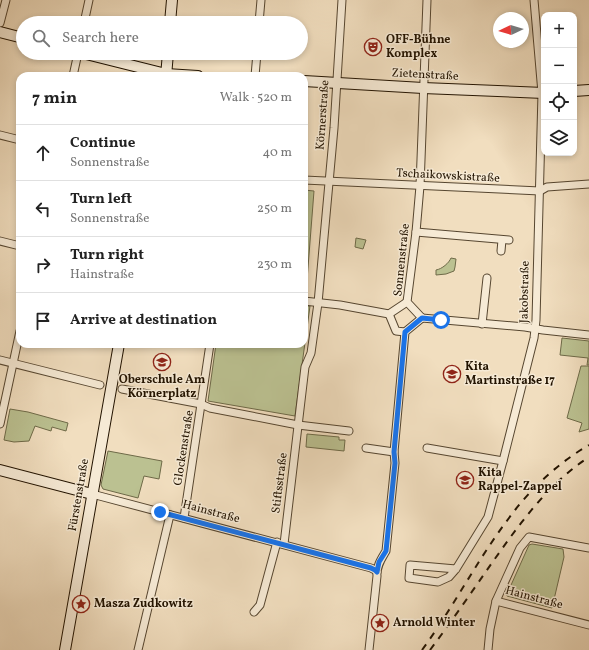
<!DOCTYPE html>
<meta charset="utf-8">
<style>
body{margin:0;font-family:Vollkorn,serif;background:#f6f6f6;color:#222}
.controls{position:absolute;right:12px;top:12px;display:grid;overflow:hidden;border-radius:8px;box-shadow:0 2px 6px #0003}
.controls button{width:36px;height:36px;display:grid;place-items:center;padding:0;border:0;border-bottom:1px solid #e0e0e0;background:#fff;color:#222;font:20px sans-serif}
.compass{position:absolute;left:493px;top:12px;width:36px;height:36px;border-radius:50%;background:#fff;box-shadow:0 2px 6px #0003;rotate:266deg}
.stop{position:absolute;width:12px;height:12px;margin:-9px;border:3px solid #1a73e8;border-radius:50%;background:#fff}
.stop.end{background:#1a73e8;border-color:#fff;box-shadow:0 1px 4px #0008}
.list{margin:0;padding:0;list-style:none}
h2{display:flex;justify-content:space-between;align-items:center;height:52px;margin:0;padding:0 16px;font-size:17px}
h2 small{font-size:13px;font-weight:400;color:#767676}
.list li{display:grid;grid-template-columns:26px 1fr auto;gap:12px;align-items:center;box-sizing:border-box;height:56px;padding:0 16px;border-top:1px solid #e0e0e0}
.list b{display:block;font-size:15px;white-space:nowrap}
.list p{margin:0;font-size:13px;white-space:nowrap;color:#767676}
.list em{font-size:13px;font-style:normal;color:#767676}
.icon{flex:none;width:22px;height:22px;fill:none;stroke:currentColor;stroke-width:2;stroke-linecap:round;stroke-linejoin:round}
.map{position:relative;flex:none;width:589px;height:650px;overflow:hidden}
.search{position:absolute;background:#fff;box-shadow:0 2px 6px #0003;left:16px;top:16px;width:292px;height:44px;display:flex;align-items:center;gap:10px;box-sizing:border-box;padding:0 14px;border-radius:22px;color:#767676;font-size:15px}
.panel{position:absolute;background:#fff;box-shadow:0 2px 6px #0003;left:16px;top:72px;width:292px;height:276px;border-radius:12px}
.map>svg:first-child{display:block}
.green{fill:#bbc191;stroke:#6e6a48}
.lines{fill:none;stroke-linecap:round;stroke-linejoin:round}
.street-casing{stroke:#564630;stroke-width:9}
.secondary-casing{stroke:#221300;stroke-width:12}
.street{stroke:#f6ead5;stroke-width:7}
.secondary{stroke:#f6ead5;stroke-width:10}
.rail{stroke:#221300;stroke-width:2;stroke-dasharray:7 7;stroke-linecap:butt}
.route{stroke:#1a73e8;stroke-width:5}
.labels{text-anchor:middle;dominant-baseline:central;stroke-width:3;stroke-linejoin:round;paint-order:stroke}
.poi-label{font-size:12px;font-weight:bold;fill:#221300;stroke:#f6ead5;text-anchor:start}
.street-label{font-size:12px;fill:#221300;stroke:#f6ead5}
</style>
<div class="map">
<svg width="589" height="650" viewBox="0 0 589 650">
<rect width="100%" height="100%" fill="#f1debf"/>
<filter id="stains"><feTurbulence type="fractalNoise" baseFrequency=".005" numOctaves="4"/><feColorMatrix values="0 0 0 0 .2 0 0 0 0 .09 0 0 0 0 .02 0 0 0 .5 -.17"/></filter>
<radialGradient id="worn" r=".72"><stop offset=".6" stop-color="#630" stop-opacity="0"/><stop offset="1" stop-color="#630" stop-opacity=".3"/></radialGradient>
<!-- green -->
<g class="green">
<polygon points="304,190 314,191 306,293 304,293"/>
<polygon points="356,238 366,240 363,249 355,247"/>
<path d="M 451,258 L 456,259 L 455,267 L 454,271 L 446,274 L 436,275 L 436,270 C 442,269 449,263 451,258 Z"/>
<polygon points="304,306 310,306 295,416 208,401 216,344 304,344"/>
<polygon points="562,338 589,341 589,365 587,365 588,358 560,355"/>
<polygon points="581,366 589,366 589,429 579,432 582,423 567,418"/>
<polygon points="10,409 28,412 68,423 66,431 52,427 51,431 35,426 29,441 14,442 4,440"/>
<polygon points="307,434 339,437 339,440 345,440 344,451 306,447"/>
<polygon points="108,451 162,461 159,479 144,476 138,498 103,489 101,485"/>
<polygon points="532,544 563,549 564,557 552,608 507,596 507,594 529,545"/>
</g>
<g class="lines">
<defs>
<g id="street">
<polyline points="0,23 6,0"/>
<polyline points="84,23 89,0"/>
<polyline points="259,23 261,0"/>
<polyline points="73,76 78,53"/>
<polyline points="255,76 257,53"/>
<polyline points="0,135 20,140"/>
<polyline points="304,180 540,191 547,187 589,184"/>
<polyline points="416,232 509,240"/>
<polyline points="0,241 20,246"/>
<polyline points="501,251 502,240"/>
<polyline points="304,301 340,305 389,314 407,302"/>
<polyline points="389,314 396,331 405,332"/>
<polyline points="422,318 407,302 416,232 420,186 427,0"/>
<polyline points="422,318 525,327 543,330 589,335"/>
<polyline points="482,324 487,278"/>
<polyline points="0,360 100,385"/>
<polyline points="122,389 201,404 210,408 298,425 349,431"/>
<polyline points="0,424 20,331"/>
<polyline points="366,448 394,452"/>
<polyline points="427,448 503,461"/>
<polyline points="92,494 371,568 375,570 377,572"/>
<polyline points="184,518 210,344"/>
<polyline points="284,544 305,367 311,353 318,303 334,128 342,0"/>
<polyline points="456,569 410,565 409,578 438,582 449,577 456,569 488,517 503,461 534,338 536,320 542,93 534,0"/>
<polyline points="496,601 589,625"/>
<polyline points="254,612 260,605 277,542"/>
<polyline points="138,650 170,515"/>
<path d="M 369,650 L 377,576 C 376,566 382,558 386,551 L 395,463 L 394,452 L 405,332 L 422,318"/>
<polyline points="488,650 490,629 496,601 520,548 529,537 589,548"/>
</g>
<g id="secondary">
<polyline points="170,23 172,0"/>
<polyline points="0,32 23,38"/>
<polyline points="82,53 166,74 198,76"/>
<polyline points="166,76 168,53"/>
<polyline points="304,81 423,88 544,93"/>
<polyline points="574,91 589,90"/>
<polyline points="0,470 92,494"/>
<polyline points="65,650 119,344"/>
</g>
</defs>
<!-- street casing -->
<use href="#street" class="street-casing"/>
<!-- secondary casing -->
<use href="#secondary" class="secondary-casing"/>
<!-- street -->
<use href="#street" class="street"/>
<!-- secondary -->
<use href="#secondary" class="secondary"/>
<!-- rail -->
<g class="rail">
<path d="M 422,650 C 453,608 477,560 509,518 C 530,489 558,463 589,445"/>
<path d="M 430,650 C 452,621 473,590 494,560 C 521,522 549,483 589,457"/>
</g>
</g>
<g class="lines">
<!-- route -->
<polyline class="route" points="160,512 371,568 375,570 377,572 379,562 386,551 395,463 394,452 405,332 422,318 441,320"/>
</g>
<!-- icons -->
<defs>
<symbol id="theatre-ring" viewBox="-11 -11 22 22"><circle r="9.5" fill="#f6ead5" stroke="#8f2418" stroke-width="1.5"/><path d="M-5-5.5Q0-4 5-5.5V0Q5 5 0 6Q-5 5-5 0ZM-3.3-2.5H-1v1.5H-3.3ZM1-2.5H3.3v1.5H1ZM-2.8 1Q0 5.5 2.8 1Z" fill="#8f2418"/></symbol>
<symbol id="school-ring" viewBox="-11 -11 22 22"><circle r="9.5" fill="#f6ead5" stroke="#8f2418" stroke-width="1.5"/><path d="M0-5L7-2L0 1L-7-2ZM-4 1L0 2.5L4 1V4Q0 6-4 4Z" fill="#8f2418"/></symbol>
<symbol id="sight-ring" viewBox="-11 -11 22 22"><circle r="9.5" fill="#f6ead5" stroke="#8f2418" stroke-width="1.5"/><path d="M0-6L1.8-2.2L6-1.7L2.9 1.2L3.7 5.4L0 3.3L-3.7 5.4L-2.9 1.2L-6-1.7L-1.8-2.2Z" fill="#8f2418"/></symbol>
</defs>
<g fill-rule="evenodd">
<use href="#theatre-ring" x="363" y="37" width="20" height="20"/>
<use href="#school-ring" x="152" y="352" width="20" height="20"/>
<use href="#school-ring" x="442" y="364" width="20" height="20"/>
<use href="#school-ring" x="455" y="470" width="20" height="20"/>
<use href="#sight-ring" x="71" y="594" width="20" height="20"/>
<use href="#sight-ring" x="370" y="613" width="20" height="20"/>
</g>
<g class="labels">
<!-- poi labels -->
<g class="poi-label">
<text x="386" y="40">OFF-Bühne<tspan x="386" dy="14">Komplex</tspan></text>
<text x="465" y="367">Kita<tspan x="465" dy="14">Martinstraße 17</tspan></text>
<text x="162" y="380" text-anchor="middle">Oberschule Am<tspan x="162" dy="14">Körnerplatz</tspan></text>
<text x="478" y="473">Kita<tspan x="478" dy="14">Rappel-Zappel</tspan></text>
<text x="94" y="604">Masza Zudkowitz</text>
<text x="393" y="623">Arnold Winter</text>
</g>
<!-- street labels -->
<g class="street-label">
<text transform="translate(425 75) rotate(3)">Zietenstraße</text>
<text transform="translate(323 115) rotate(-86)">Körnerstraße</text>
<text transform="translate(448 176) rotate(3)">Tschaikowskistraße</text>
<text transform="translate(402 260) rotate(-84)">Sonnenstraße</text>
<text transform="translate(525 292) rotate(-89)">Jakobstraße</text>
<text transform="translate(184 448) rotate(-81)">Glockenstraße</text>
<text transform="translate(280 483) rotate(-83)">Stiftsstraße</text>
<text transform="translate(79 495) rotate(-80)">Fürstenstraße</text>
<text transform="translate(211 512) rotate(15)">Hainstraße</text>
<text transform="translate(534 598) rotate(15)">Hainstraße</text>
</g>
</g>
<rect width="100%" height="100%" filter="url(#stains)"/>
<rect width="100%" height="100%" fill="url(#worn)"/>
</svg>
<div class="controls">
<button>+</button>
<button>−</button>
<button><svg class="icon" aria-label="locate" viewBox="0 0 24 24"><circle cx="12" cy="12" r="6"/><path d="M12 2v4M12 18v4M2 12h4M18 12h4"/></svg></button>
<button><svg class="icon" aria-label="layers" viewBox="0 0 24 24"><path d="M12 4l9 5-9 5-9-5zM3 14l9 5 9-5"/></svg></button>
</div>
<svg class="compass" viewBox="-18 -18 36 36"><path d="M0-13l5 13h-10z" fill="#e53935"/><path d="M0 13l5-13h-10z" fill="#767676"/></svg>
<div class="stop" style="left:441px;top:320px"></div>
<div class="stop end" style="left:160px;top:512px"></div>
<div class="search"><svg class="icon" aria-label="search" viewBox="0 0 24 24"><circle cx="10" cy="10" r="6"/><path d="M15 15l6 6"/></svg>Search here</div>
<section class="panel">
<h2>7 min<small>Walk · 520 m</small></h2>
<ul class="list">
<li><svg class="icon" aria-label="ahead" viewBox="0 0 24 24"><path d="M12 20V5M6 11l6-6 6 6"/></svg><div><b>Continue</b><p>Sonnenstraße</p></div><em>40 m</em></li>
<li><svg class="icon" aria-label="left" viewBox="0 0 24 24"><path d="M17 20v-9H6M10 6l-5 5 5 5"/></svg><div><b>Turn left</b><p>Sonnenstraße</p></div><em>250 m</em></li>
<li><svg class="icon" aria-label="right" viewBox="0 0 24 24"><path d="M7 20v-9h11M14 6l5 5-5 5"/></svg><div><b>Turn right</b><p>Hainstraße</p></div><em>230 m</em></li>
<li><svg class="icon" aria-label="arrive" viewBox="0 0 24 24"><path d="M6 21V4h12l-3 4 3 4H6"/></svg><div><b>Arrive at destination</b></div></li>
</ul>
</section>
</div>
